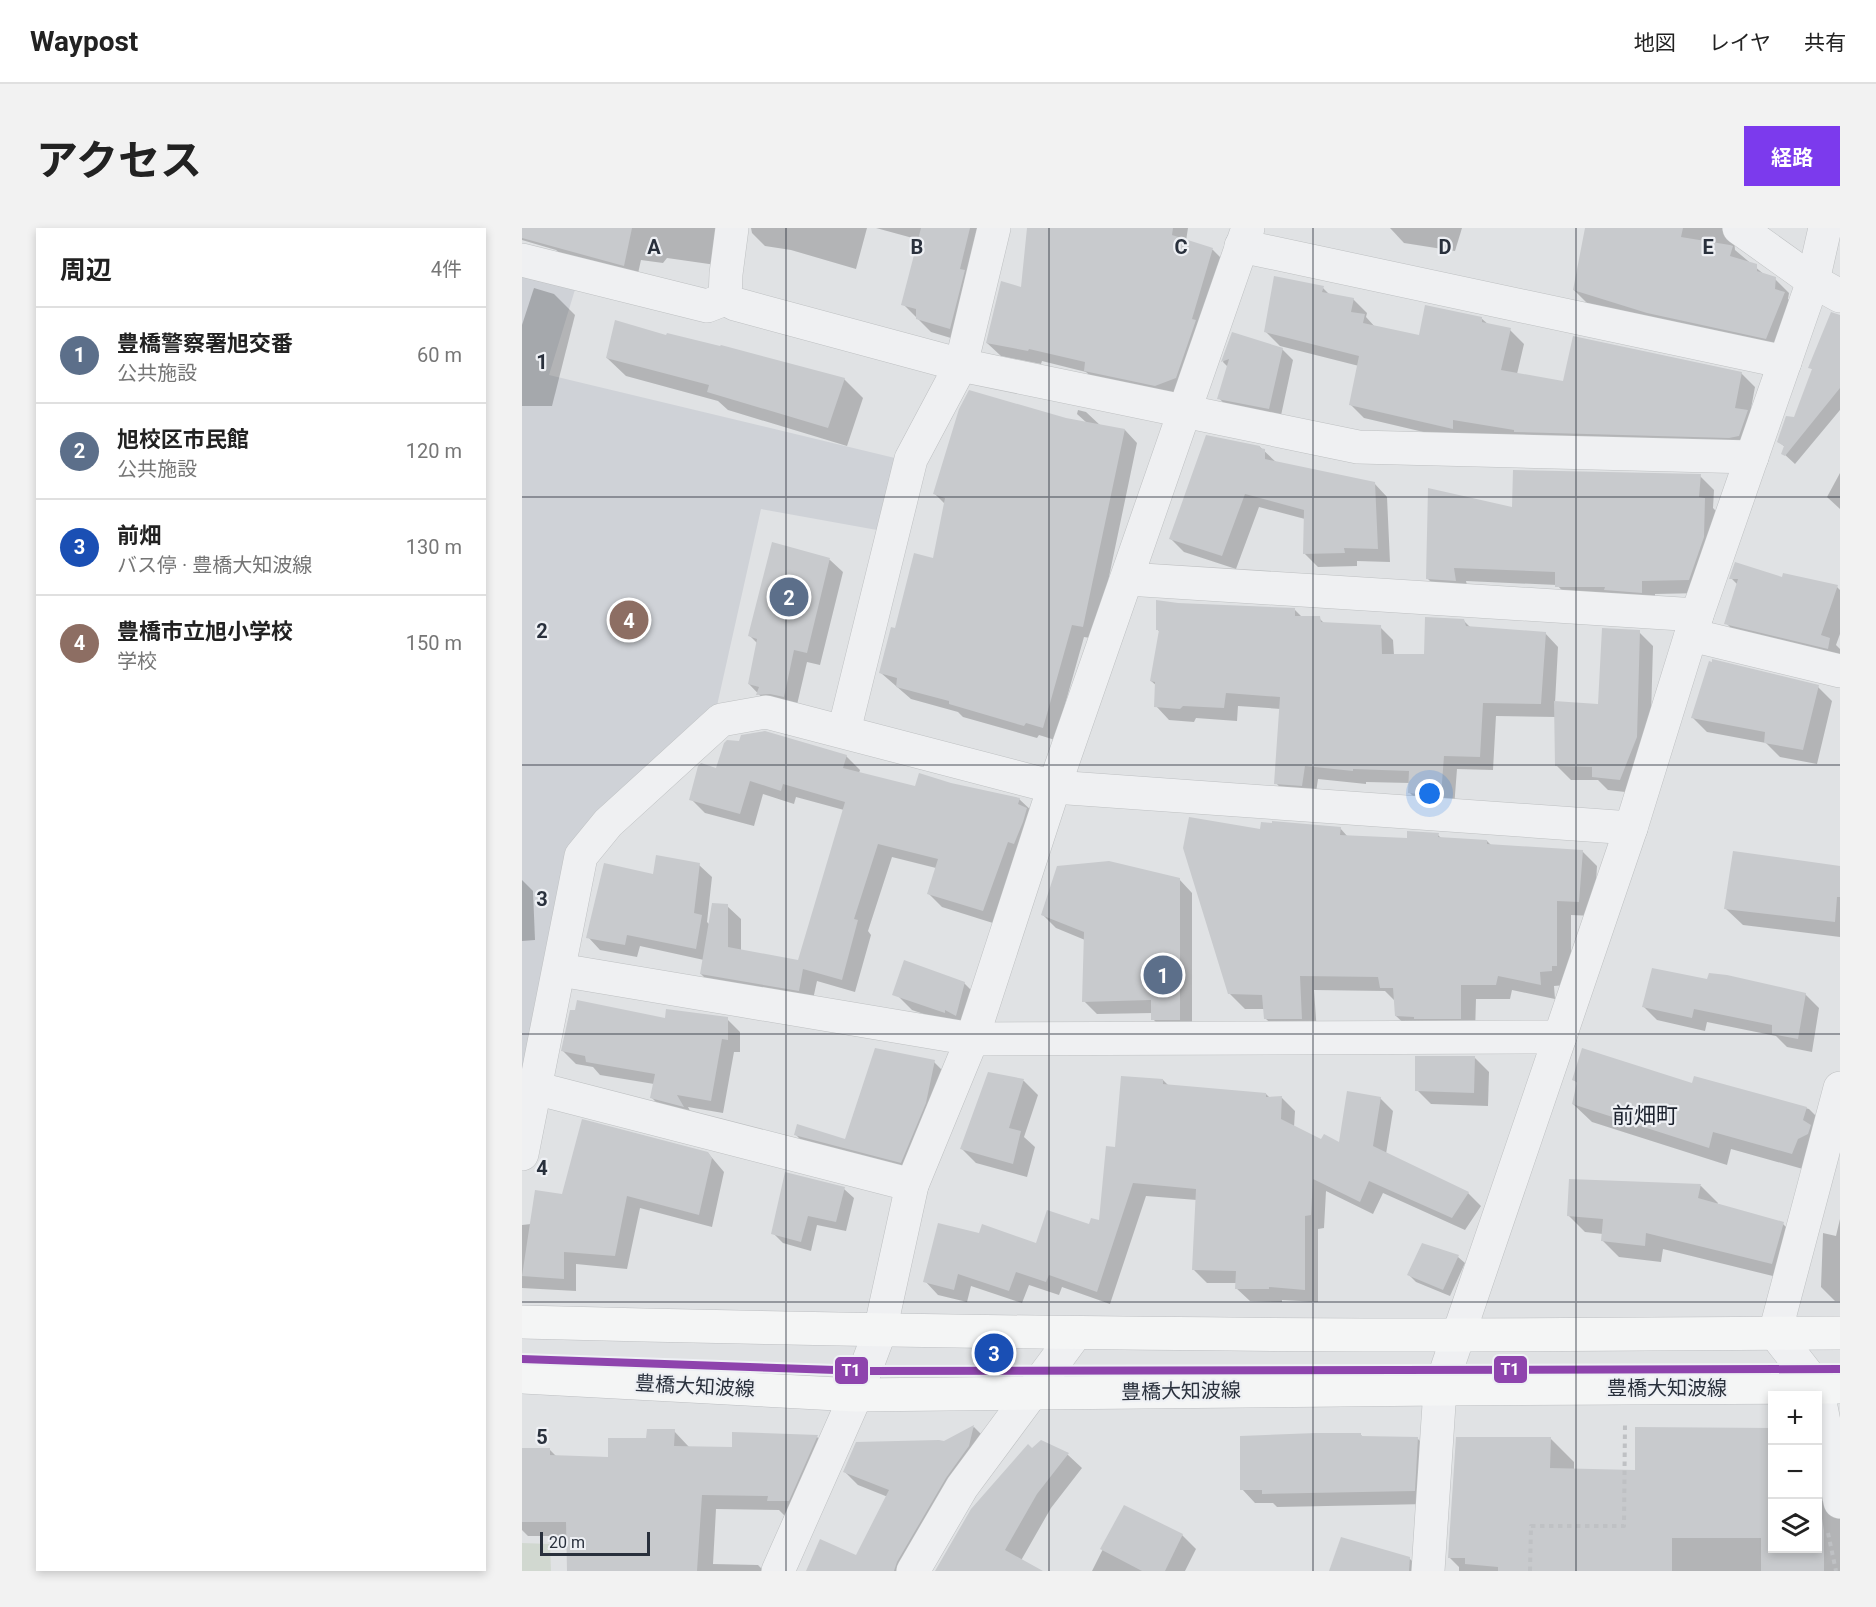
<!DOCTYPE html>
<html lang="ja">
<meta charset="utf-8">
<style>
body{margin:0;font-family:Roboto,"Noto Sans JP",sans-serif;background:#f2f2f2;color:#222}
.controls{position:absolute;right:18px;bottom:18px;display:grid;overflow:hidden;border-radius:0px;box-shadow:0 3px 9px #0003}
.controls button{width:54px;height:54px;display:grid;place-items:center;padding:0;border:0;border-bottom:2px solid #e0e0e0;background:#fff;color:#222;font:30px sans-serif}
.scale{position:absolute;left:18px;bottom:15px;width:110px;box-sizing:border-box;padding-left:6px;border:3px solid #29303c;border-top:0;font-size:16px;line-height:21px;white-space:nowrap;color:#29303c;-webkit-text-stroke:4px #eef0f4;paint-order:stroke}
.you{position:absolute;left:908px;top:566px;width:21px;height:21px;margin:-15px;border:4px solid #fff;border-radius:50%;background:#1a73e8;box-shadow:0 0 0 9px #1a73e833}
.badge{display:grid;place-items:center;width:39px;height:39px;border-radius:50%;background:#7c3aed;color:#fff;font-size:20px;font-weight:700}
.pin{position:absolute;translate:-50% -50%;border:3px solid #fff;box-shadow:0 2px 6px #0006}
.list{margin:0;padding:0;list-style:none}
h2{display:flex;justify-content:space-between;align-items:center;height:78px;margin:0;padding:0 24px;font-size:26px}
h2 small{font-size:20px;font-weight:400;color:#767676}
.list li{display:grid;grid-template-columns:39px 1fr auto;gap:18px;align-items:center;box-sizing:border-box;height:96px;padding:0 24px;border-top:2px solid #e0e0e0}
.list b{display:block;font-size:22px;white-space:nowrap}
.list p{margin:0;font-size:20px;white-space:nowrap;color:#767676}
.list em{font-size:20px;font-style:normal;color:#767676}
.icon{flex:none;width:33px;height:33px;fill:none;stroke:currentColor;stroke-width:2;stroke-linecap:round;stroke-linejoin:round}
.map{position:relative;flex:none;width:1318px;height:1343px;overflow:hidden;border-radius:0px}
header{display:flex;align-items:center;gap:36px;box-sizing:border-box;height:84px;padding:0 30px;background:#fff;border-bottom:2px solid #e0e0e0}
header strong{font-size:28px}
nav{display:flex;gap:33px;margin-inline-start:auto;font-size:21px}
.intro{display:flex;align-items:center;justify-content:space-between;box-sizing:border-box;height:144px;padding:0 36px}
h1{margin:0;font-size:42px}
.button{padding:15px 27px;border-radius:0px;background:#7c3aed;color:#fff;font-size:21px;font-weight:700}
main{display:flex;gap:36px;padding:0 36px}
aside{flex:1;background:#fff;border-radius:0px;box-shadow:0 3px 9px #0003}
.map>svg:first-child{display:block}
.built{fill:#cfd2d7}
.green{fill:#d1d8d0}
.shadow{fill:#0003}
.building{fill:#c8cacd}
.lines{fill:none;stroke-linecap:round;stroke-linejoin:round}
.street-casing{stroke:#bec0c2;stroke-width:34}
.primary-casing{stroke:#bdbfc2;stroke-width:34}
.path{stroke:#bfc1c4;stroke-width:4;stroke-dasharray:4.5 4.5;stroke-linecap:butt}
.street{stroke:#eff0f2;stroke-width:33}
.primary{stroke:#f4f5f5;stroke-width:33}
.tram-1-casing{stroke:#eef0f4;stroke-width:12}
.tram-1{stroke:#8e44ad;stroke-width:8}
.grid{fill:none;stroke:#29303c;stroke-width:1.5;stroke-opacity:0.55}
.labels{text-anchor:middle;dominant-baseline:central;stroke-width:4.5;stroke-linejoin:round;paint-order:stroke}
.street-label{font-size:20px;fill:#29303c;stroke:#eef0f4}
.quarter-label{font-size:22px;fill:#1b212d;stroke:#eef0f4}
.grid-label{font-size:20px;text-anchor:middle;font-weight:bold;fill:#29303c;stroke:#eef0f4;stroke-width:4.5;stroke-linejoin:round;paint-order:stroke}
.line-badge{stroke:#eef0f4;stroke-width:2}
.badge-label{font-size:16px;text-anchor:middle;font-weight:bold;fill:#fff}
</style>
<header>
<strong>Waypost</strong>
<nav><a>地図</a><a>レイヤ</a><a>共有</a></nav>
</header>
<div class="intro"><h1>アクセス</h1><a class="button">経路</a></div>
<main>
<aside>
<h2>周辺<small>4件</small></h2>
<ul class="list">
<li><span class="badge" style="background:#5c6f8a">1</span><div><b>豊橋警察署旭交番</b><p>公共施設</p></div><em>60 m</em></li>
<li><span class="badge" style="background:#5c6f8a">2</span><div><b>旭校区市民館</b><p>公共施設</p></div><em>120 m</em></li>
<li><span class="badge" style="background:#1a4fb4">3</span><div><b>前畑</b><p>バス停 · 豊橋大知波線</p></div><em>130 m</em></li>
<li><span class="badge" style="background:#8d6e63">4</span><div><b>豊橋市立旭小学校</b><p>学校</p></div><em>150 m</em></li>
</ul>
</aside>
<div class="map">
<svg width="1318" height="1343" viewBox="0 0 1318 1343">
<rect width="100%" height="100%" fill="#e0e2e4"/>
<!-- built -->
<polygon class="built" points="0,43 55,55 27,147 377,231 355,302 239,281 194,482 64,601 0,871"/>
<!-- green -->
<polygon class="green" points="0,1315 28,1316 29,1343 0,1343"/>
<!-- shadow -->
<g class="shadow">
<polygon points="0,0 211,0 201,38 145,30 141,35 119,32 115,50 44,31 34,22 0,12"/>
<polygon points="229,0 345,0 334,41 269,22 243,18 230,5"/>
<polygon points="354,0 462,0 442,114 409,104 381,76 398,12"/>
<polygon points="506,0 666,0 664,13 691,22 704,35 667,163 647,171 577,156 564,144 520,133 519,136 479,128 465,115 500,61"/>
<polygon points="868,0 940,0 933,23 882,15"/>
<polygon points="1065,0 1219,0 1212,12 1213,22 1244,48 1253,51 1267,65 1266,71 1276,80 1257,124 1066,76 1052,62"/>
<polygon points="12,60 32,66 53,87 30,178 0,178 0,97"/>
<polygon points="801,60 808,67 831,71 845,85 844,89 854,100 899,109 959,90 967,97 988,102 1002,116 995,146 1042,154 1219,145 1233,159 1228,186 1231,221 1005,215 944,205 944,214 842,190 828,176 837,138 758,118 744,104"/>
<polygon points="711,105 760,121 771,132 758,192 708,182 697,170 706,139 701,134"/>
<polygon points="145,109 322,151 341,170 325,218 206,182 196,173 104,148 85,130"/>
<polygon points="1300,109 1318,113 1318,182 1273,236 1261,225 1263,219 1257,214 1273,191 1291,142 1288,139"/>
<polygon points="556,182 564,184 579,198 603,202 615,215 574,411 562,409 533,512 517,507 515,510 441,489 436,484 389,471 359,445 374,402 412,332 423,276 412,265 543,191 565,195 555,186"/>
<polygon points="738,219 755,235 852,255 865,269 868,334 835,333 835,338 796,339 782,325 783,291 737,279 714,341 662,324 648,310"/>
<polygon points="1318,245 1318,281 1305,269"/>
<polygon points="1178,248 1192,262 1191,280 1196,285 1181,365 1133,366 1133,378 1049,372 1035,357 944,353 947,366 919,364 906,351 992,281"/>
<polygon points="251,316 308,332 321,344 298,437 285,434 274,481 249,479 227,456 236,416 228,408"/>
<polygon points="1209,350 1261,351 1315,359 1318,362 1318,406 1314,417 1318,421 1318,434 1218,409 1204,395 1216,357"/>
<polygon points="656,377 773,382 780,389 797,390 803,396 858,399 871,412 872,427 904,427 942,393 949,400 1023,405 1036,419 1033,475 1077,478 1117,404 1131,418 1128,523 1112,565 1086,562 1076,552 1049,552 1035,538 1034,489 974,488 971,542 935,541 932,580 901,578 888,565 888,555 844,554 844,556 796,551 793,571 767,569 754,555 759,481 716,478 715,493 674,490 672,494 647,492 634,478 635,458 629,453 638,404 635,401"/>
<polygon points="1296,459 1310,473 1295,536 1258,529 1244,515 1185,504 1171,490"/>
<polygon points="324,528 338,542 337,545 394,559 429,556 497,571 511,584 474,696 420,679 406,665 414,640 370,629 346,703 349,707 333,764 295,753 290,776 193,760 179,746 182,732 118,718 115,729 78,722 66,709 132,648 177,637 190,649 185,694 188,697 205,678 219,691 219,723 277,734 322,582 274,569 272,576 241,566 232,598 183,585 169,571 195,542"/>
<polygon points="818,600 826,609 886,612 916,607 920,611 965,613 970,618 1060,623 1075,638 1072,688 1049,687 1049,752 1044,757 1032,758 1033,771 990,762 988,771 954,771 953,805 889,802 874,788 873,773 863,763 792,762 795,805 759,805 744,791 743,781 723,781 708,766 739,603"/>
<polygon points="1213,624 1318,639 1318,709 1221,697 1204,681"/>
<polygon points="657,651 670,665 670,804 644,804 631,791 631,785 575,786 562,773 563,712 534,700 521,687"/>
<polygon points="0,652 11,663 13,712 0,713"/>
<polygon points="1186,753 1283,766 1297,780 1290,824 1265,819 1254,808 1185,794 1183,803 1135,792 1122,779"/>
<polygon points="442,755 456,769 437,798 390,782 376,768"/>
<polygon points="205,791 218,804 218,824 212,824 201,885 166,879 172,890 143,883 130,870 132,856 78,847 71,839 54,836 41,823 144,792"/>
<polygon points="953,830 967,844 966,878 909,876 895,862"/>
<polygon points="412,834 424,846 392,947 286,919 274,907 324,913"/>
<polygon points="467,845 502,853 516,867 502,909 513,919 505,949 454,935 440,921"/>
<polygon points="1173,849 1287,881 1305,899 1288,943 1209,921 1205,937 1070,894 1051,876 1056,856 1052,851 1171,857"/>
<polygon points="641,852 647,858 744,866 748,870 760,870 773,883 772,899 799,913 818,916 858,870 871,883 864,926 946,965 959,978 943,1002 861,965 851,986 804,963 802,1000 796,1001 796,1074 760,1072 760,1074 728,1073 714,1060 715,1055 685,1055 672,1042 675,972 624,968 588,1076 540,1059 537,1067 507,1057 500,1075 449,1058 445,1074 416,1067 403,1053 578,994 595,920"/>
<polygon points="186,925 202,944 190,999 118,980 105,1041 54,1036 54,1063 0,1060 0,997 9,996 41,968"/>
<polygon points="1049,953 1179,958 1196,975 1195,977 1261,996 1278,1013 1267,1052 1141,1021 1139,1034 1097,1029 1080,1012 1081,1006 1063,1004 1046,987"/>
<polygon points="322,961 332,970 324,1003 295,997 289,1023 261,1015 251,1005"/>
<polygon points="1318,991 1318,1073 1313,1073 1299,1059 1301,1005 1314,1008"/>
<polygon points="900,1017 936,1029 943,1035 928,1068 894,1054 887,1047"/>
<polygon points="452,1199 465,1212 391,1343 285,1343 335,1329 366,1269 336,1257 322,1243 422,1215"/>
<polygon points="1250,1201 1250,1320 1296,1320 1296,1223 1299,1226 1299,1271 1318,1290 1318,1343 937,1343 937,1339 927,1329 1028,1210 1052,1234 1052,1242 1114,1243"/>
<polygon points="152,1203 167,1219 211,1221 295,1209 310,1223 281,1287 262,1287 257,1282 194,1281 191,1336 236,1337 242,1343 47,1343 46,1308 6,1308 0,1302 0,1221 27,1221 35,1229 87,1230 126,1212"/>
<polygon points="838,1206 841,1209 895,1210 909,1224 906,1276 755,1279 751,1275 733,1275 720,1261"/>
<polygon points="519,1213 546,1227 560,1240 529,1280 497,1336 414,1343 510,1221"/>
<polygon points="602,1279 660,1307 674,1321 663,1343 570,1343"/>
<polygon points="887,1330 900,1343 808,1343"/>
</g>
<!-- building -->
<g class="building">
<polygon points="0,0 110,0 102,38 0,10"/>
<polygon points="399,0 448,0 438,41 443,42 428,101 394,91 394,81 379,77"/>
<polygon points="505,0 651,0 650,7 691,20 670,91 674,92 654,150 633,158 562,143 563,134 507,121 506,123 464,115 479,53 499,59"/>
<polygon points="1063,0 1161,0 1159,9 1208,17 1211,18 1208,28 1235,36 1235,43 1254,49 1253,61 1263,64 1244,111 1125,85 1051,62"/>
<polygon points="752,48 802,58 800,64 832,70 829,84 843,86 841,95 897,107 903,77 960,89 960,94 989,100 979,142 1041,153 1051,108 1220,144 1213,180 1226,182 1217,208 1207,210 992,204 992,202 931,192 931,201 827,177 837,128 742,104"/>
<polygon points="1309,84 1318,87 1318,160 1263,228 1259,226 1262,218 1255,214 1264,188 1272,189 1290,141 1286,140"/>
<polygon points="93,92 144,107 145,105 198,118 199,117 323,150 306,200 185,164 187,157 84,130"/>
<polygon points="710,104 761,120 747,181 695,171 707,131 699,134"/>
<polygon points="447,162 544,190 603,201 561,399 550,397 521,500 504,495 502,498 427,476 427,473 374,459 375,450 357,445 369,399 373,400 392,325 411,330 423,270 411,266 437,181"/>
<polygon points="684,207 738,218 738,220 743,221 743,231 853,254 856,321 822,320 823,325 781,326 782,282 723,266 700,328 647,311"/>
<polygon points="991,242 1179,246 1177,269 1183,270 1182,309 1167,352 1120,353 1120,365 1082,362 1083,359 1033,359 1033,344 932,340 934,353 904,351 906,260 990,279"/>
<polygon points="250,314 308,330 285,425 272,422 262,469 248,466 234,467 237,459 226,456 235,411 226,408"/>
<polygon points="1213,334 1260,349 1261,345 1316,357 1299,407 1308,410 1306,421 1202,396 1216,351 1207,351"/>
<polygon points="634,372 656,375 773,380 773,388 798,388 799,394 859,397 860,426 902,426 903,389 942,391 944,398 1024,404 1019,476 961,475 958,529 922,528 919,568 886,565 887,543 831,541 831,543 783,538 780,558 752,556 758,469 704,465 702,480 661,478 658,481 632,479 633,454 628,453 637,402 634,402"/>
<polygon points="1080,400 1118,402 1115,509 1098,552 1070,549 1070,539 1033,538 1032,473 1076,476"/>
<polygon points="1190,431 1297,457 1281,522 1242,515 1243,504 1169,490 1187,433 1190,434"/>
<polygon points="243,503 325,527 321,540 393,558 397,545 429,555 498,570 496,576 505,580 501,594 492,616 486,614 461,683 405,666 416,631 356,616 332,691 336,692 320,752 281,741 277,763 178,746 190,675 206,676 206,719 276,732 323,574 261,556 259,563 228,553 218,586 167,572 176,538 179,535 194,540 202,515 205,512 217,513 219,507"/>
<polygon points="667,589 738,601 739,594 750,595 750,593 819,599 818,607 885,610 885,603 917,605 916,609 965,612 965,616 1061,622 1057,674 1035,673 1035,738 1030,738 1030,743 1018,744 1019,757 976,748 974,757 939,757 939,791 892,791 892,789 873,788 871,760 858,760 856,749 778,748 780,791 742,791 740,767 706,766 661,620"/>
<polygon points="1211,623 1318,638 1318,669 1315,669 1313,694 1202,681"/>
<polygon points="134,627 178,635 172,685 180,687 174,721 105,707 103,717 64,710 82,635 131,646"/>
<polygon points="587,633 658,650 658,792 629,792 629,772 560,774 562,704 519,687 535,638"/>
<polygon points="382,732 443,754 434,788 423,782 423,785 370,767"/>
<polygon points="1130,740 1185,751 1187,745 1205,747 1284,765 1276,811 1250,806 1250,797 1172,781 1170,790 1120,779"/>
<polygon points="55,772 143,790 144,781 206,789 206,812 200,811 189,873 155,867 162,879 128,870 133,846 64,834 63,828 39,823 48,782 53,782"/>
<polygon points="353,820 413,832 404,875 379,935 272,907 275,896 323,911"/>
<polygon points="1060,820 1170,855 1172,848 1285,879 1281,892 1289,897 1286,906 1276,911 1270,926 1191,904 1187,920 1050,876 1055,854 1050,852"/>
<polygon points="893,828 953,828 952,865 893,863"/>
<polygon points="466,844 502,851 487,900 499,903 491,936 438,921"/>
<polygon points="599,848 641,851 641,856 744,865 744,869 760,868 759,891 799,911 802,906 817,914 825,863 859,869 851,918 947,964 930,990 847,953 838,974 791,951 789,987 783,988 783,1062 747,1059 747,1061 713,1061 714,1043 670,1042 674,961 611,955 575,1064 527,1047 524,1054 494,1044 487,1063 436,1046 432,1062 401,1054 416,995 457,1005 460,996 514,1015 525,982 567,996 569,990 577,992 584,918 593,919"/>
<polygon points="60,891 186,924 190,930 177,987 105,968 93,1028 42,1024 42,1051 0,1048 13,962 40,966"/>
<polygon points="263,944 323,959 314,994 286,988 279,1014 249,1006"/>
<polygon points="1047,951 1179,956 1176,970 1262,994 1250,1036 1124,1005 1123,1018 1079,1013 1081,991 1045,988"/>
<polygon points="900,1015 937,1027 921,1062 885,1047"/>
<polygon points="452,1197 447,1218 424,1250 375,1334 372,1343 284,1343 298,1311 334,1327 367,1262 321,1244 334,1214 417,1212 422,1213"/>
<polygon points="1113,1199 1251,1200 1251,1320 1296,1320 1296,1267 1302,1302 1302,1343 1239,1343 1239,1310 1150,1310 1150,1343 976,1343 976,1339 943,1336 943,1330 926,1330 934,1209 1029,1209 1028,1240 1113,1242"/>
<polygon points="125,1201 153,1201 152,1218 210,1219 210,1204 296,1207 267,1273 245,1273 246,1268 180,1267 175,1343 45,1343 44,1294 0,1294 0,1220 28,1220 28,1227 86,1229 86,1210 124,1210"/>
<polygon points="794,1205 839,1205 839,1208 896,1209 893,1263 740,1266 740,1262 718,1262 718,1208"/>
<polygon points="519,1212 547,1225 515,1266 483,1322 521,1343 413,1343 449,1281 506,1216 510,1220"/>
<polygon points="602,1277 661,1306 643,1343 620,1343 578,1321"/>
<polygon points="819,1309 888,1329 887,1343 807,1343"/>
</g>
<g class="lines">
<defs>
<g id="street">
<polyline points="210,0 204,46 203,71 213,76 439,137 836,219 1230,229"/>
<polyline points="1217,0 1291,53 1318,68"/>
<polyline points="719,18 1263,134"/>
<polyline points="0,32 185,78 203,71"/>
<polyline points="605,351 1175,387"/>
<polyline points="1169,407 1318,443"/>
<polyline points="322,503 389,231 439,137 472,0"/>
<polyline points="38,742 450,811 1038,809"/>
<polyline points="13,860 390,957"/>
<polyline points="1318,860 1253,1105 1295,1159 1318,1274"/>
<polyline points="0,926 59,628 86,595 199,492 244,484 532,559 1109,600"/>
<polyline points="256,1343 334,1167 358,1103 390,957 450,811 532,559 726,0"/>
<polyline points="391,1343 440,1259 554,1105"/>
<polyline points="906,1343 918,1161 1109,600 1175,387 1291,53 1303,0"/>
</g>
<g id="primary">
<path d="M 0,1094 C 311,1102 622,1107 934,1107 C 1062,1107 1190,1105 1318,1105"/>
<polyline points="0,1149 334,1167 918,1161 1318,1159"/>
</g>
</defs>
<!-- street casing -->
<use href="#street" class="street-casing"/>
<!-- primary casing -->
<use href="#primary" class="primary-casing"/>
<!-- path -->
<g class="path">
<polyline points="1306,1305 1314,1343"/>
<polyline points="1008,1343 1009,1298 1102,1298 1103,1194"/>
</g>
<!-- street -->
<use href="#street" class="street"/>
<!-- primary -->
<use href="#primary" class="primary"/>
<defs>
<polyline id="tram-1" points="0,1131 343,1143 1318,1141"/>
</defs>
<!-- tram-1 casing -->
<use href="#tram-1" class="tram-1-casing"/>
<!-- tram-1 -->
<use href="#tram-1" class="tram-1"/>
</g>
<!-- grid -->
<path class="grid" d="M 264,0 L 264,1343M 527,0 L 527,1343M 791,0 L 791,1343M 1054,0 L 1054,1343M 0,269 L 1318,269M 0,537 L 1318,537M 0,806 L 1318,806M 0,1074 L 1318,1074"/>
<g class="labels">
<!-- street labels -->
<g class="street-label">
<text transform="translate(173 1158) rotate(3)">豊橋大知波線</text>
<text x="1145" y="1160">豊橋大知波線</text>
<text transform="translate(659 1163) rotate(-1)">豊橋大知波線</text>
</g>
<!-- quarter labels -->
<g class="quarter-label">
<text x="1123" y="887">前畑町</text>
</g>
</g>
<g class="grid-label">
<text x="132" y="26">A</text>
<text x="395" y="26">B</text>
<text x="659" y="26">C</text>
<text x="923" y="26">D</text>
<text x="1186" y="26">E</text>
<text x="20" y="141">1</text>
<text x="20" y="410">2</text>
<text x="20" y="678">3</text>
<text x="20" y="947">4</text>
<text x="20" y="1216">5</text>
</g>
<g class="line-badge">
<rect x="971" y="1127" width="35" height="29" rx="6" fill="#8e44ad"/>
<rect x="312" y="1128" width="35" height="29" rx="6" fill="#8e44ad"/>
</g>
<g class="badge-label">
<text x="988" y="1147">T1</text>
<text x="329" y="1148">T1</text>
</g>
</svg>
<div class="controls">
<button>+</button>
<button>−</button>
<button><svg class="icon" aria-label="layers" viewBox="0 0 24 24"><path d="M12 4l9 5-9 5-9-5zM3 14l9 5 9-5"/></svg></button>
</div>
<div class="scale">20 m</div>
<div class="you"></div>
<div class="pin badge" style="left:641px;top:747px;background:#5c6f8a">1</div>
<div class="pin badge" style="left:267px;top:369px;background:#5c6f8a">2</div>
<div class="pin badge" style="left:472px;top:1125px;background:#1a4fb4">3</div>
<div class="pin badge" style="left:107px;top:392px;background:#8d6e63">4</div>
</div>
</main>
